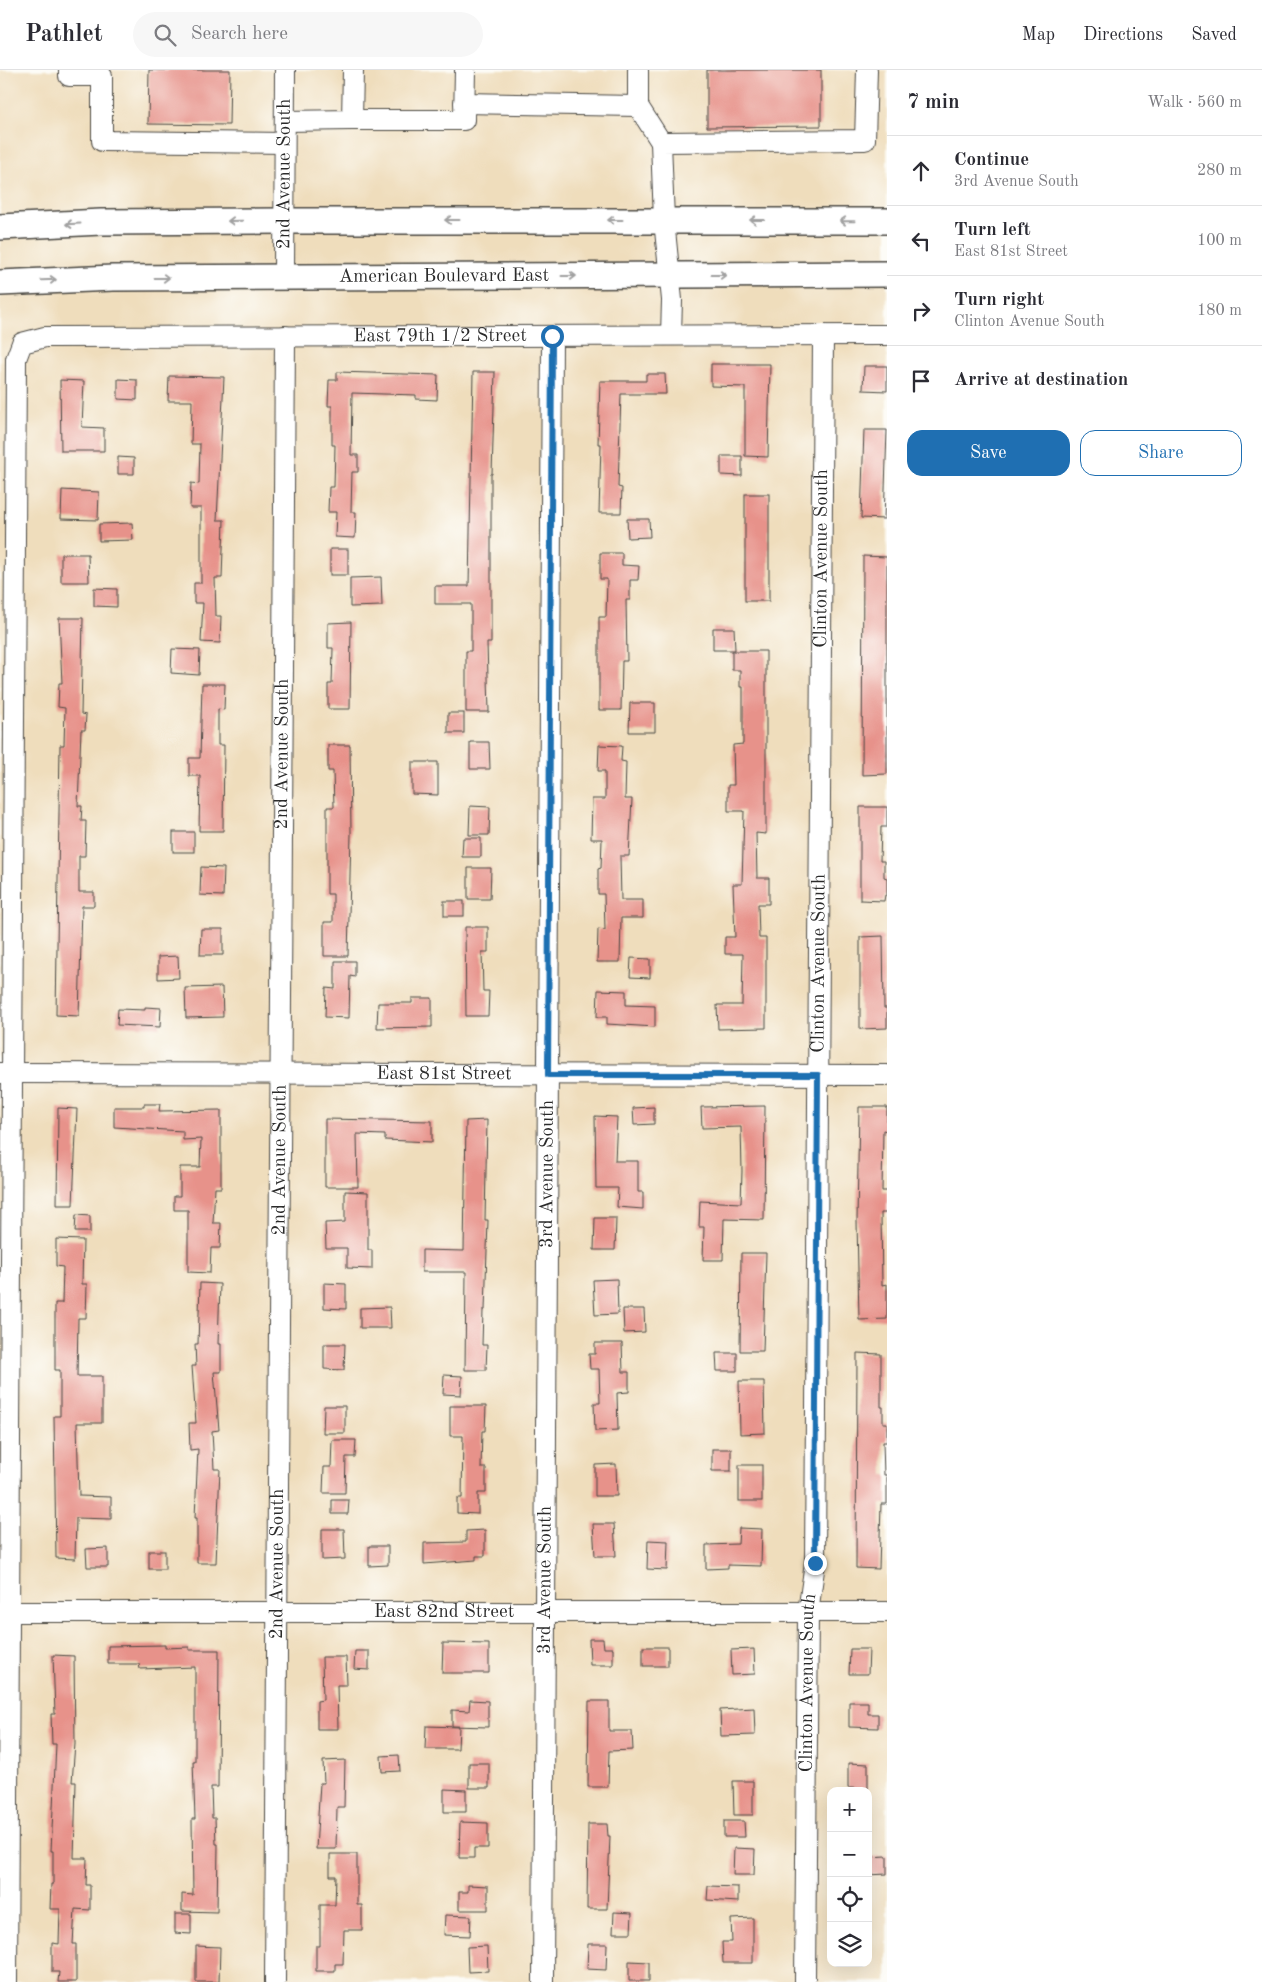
<!DOCTYPE html>
<meta charset="utf-8">
<style>
body{margin:0;font-family:"Old Standard TT",serif;background:#f7f7f7;color:#2b2b33}
.controls{position:absolute;right:15px;bottom:15px;display:grid;overflow:hidden;border-radius:10px;box-shadow:0 5px 20px #0002}
.controls button{width:45px;height:45px;display:grid;place-items:center;padding:0;border:0;border-bottom:1px solid #e1e1e2;background:#fff;color:#2b2b33;font:25px sans-serif}
.stop{position:absolute;width:15px;height:15px;margin:-11px;border:4px solid #1f6fb2;border-radius:50%;background:#fff}
.stop.end{background:#1f6fb2;border-color:#fff;box-shadow:0 1px 5px #0008}
.list{margin:0;padding:0;list-style:none}
h2{display:flex;justify-content:space-between;align-items:center;height:65px;margin:0;padding:0 20px;font-size:21px}
h2 small{font-size:16px;font-weight:400;color:#7c7c81}
.list li{display:grid;grid-template-columns:32px 1fr auto;gap:15px;align-items:center;box-sizing:border-box;height:70px;padding:0 20px;border-top:1px solid #e1e1e2}
.list b{display:block;font-size:19px;white-space:nowrap}
.list p{margin:0;font-size:16px;white-space:nowrap;color:#7c7c81}
.list em{font-size:16px;font-style:normal;color:#7c7c81}
.actions{display:flex;gap:10px;padding:15px 20px}
.actions a{flex:1;padding:11px 0;border:1px solid #1f6fb2;border-radius:15px;text-align:center;font-size:18px;color:#1f6fb2}
.actions .main{background:#1f6fb2;color:#fff}
.icon{flex:none;width:28px;height:28px;fill:none;stroke:currentColor;stroke-width:2;stroke-linecap:round;stroke-linejoin:round}
.map{position:relative;flex:none;width:887px;height:1912px;overflow:hidden}
header{display:flex;align-items:center;gap:30px;box-sizing:border-box;height:70px;padding:0 25px;background:#fff;border-bottom:1px solid #e1e1e2}
header strong{font-size:24px}
nav{display:flex;gap:28px;margin-inline-start:auto;font-size:18px}
.search{width:350px;height:45px;background:#f7f7f7;display:flex;align-items:center;gap:12px;box-sizing:border-box;padding:0 18px;border-radius:28px;color:#7c7c81;font-size:19px}
main{display:flex}
aside{flex:1;background:#fff}
.map>svg:first-child{display:block}
.building{fill:#e7928a}
.lines{fill:none;stroke-linecap:round;stroke-linejoin:round}
.minor-casing{stroke:#484641;stroke-width:22}
.major-casing{stroke:#484641;stroke-width:28}
.minor{stroke:#fff;stroke-width:20}
.major{stroke:#fff;stroke-width:25}
.oneway{stroke:#a0a0a0}
.route{stroke:#1f6fb2;stroke-width:6}
.labels{text-anchor:middle;dominant-baseline:central;stroke-width:4.5;stroke-linejoin:round;paint-order:stroke}
.street-label{font-size:19px;fill:#2b2b2b;stroke:#fdfcf7}
</style>
<header>
<strong>Pathlet</strong>
<div class="search"><svg class="icon" aria-label="search" viewBox="0 0 24 24"><circle cx="10" cy="10" r="6"/><path d="M15 15l6 6"/></svg>Search here</div>
<nav><a>Map</a><a>Directions</a><a>Saved</a></nav>
</header>
<main>
<div class="map">
<svg width="887" height="1912" viewBox="0 0 887 1912">
<rect width="100%" height="100%" fill="#fdfcf7"/>
<filter id="ink" filterUnits="userSpaceOnUse"><feTurbulence type="fractalNoise" baseFrequency=".02" numOctaves="2"/><feDisplacementMap in="SourceGraphic" scale="10" xChannelSelector="R" yChannelSelector="G"/><feConvolveMatrix kernelMatrix="1 2 1 2 8 2 1 2 1" color-interpolation-filters="sRGB"/></filter>
<filter id="wash" filterUnits="userSpaceOnUse"><feTurbulence type="fractalNoise" baseFrequency=".0096" numOctaves="4" result="noise"/><feDisplacementMap in="SourceGraphic" scale="20" xChannelSelector="R" yChannelSelector="G"/><feGaussianBlur stdDeviation="1.12" result="paint"/><feColorMatrix in="noise" values="0 0 0 0 0 0 0 0 0 0 0 0 0 0 0 0 0 1.4 0 .05"/><feComposite in="paint" operator="in"/></filter>
<g filter="url(#wash)">
<rect width="100%" height="100%" fill="#efddbc"/>
<g id="blocks">
<!-- building -->
<g class="building">
<polygon points="149,0 230,0 229,55 148,54"/>
<polygon points="707,0 821,0 821,56 707,57"/>
<polygon points="711,294 770,294 768,387 745,386 745,317 711,316"/>
<polygon points="864,296 887,296 887,321 863,320"/>
<polygon points="337,302 438,305 437,330 416,329 416,325 352,323 351,385 358,385 358,402 352,402 351,442 356,442 355,468 335,467 336,442 328,442 329,417 334,417 335,375 332,375 332,336 328,336 329,310 337,310"/>
<polygon points="473,302 495,302 492,404 491,404 491,573 487,573 489,642 466,642 466,581 471,581 471,534 435,534 435,516 469,516"/>
<polygon points="646,304 665,304 666,324 621,324 618,417 622,418 621,443 599,443 601,374 598,374 600,311 646,311"/>
<polygon points="169,306 224,307 217,450 224,450 222,508 215,508 216,546 221,546 220,573 201,572 203,533 194,533 194,513 201,513 201,438 190,438 191,413 199,414 200,374 191,374 192,331 168,331"/>
<polygon points="118,309 137,310 137,330 118,329"/>
<polygon points="60,310 84,311 82,357 104,358 104,381 61,381"/>
<polygon points="864,360 887,360 884,449 861,448"/>
<polygon points="721,386 742,386 742,406 721,405"/>
<polygon points="118,387 134,388 134,404 118,404"/>
<polygon points="62,420 99,422 98,450 61,449"/>
<rect x="745" y="424" width="24" height="107"/>
<polygon points="627,449 649,449 650,467 628,468"/>
<polygon points="132,453 133,470 99,471 99,454"/>
<rect x="330" y="479" width="18" height="26"/>
<polygon points="600,483 622,483 622,495 639,496 638,510 630,510 630,530 626,530 627,591 622,591 621,640 599,640 599,547 606,547 607,509 600,509"/>
<polygon points="61,484 88,484 89,512 61,512"/>
<polygon points="863,486 887,487 887,704 862,705"/>
<polygon points="381,507 382,536 350,537 350,508"/>
<polygon points="94,518 117,519 117,537 94,536"/>
<polygon points="59,548 83,548 81,644 86,645 85,660 81,660 78,736 82,736 81,751 86,751 85,786 79,786 79,822 94,822 94,836 82,836 79,946 56,945 60,675 64,675 65,638 58,637 59,613 62,613"/>
<polygon points="351,552 350,639 328,639 328,614 332,614 333,578 328,578 328,553"/>
<polygon points="713,558 734,558 735,580 713,580"/>
<polygon points="172,579 200,580 199,605 171,603"/>
<polygon points="732,581 766,581 766,764 756,763 757,808 769,808 769,834 758,834 759,868 766,868 766,958 718,959 717,935 742,935 743,884 725,884 725,867 735,867 733,814 742,814 744,741 728,741 728,715 734,715 733,675 743,674 743,617 740,617 740,600 732,600"/>
<polygon points="202,614 225,614 224,640 218,639 218,675 224,675 223,761 199,761 200,706 189,706 189,688 200,688"/>
<polygon points="630,633 655,633 655,662 629,662"/>
<rect x="448" y="643" width="16" height="20"/>
<polygon points="470,672 489,672 490,699 470,699"/>
<polygon points="328,675 350,675 351,764 348,886 324,886 324,852 333,852 333,824 327,824 327,737 334,737 333,701 328,701"/>
<polygon points="599,675 622,676 621,691 626,692 625,729 632,729 629,786 620,786 621,830 643,830 643,848 621,848 620,892 597,892 598,859 605,860 604,824 598,824 598,799 601,798 602,769 591,769 592,729 605,729 605,701 598,701"/>
<polygon points="412,692 438,692 438,725 412,724"/>
<polygon points="470,736 490,737 489,765 469,765"/>
<polygon points="860,737 887,737 887,757 881,757 880,791 884,791 884,807 887,808 887,825 885,825 884,831 860,830"/>
<rect x="173" y="762" width="21" height="20"/>
<polygon points="463,768 481,768 481,787 462,787"/>
<polygon points="201,797 224,798 223,826 200,825"/>
<polygon points="468,798 491,798 490,829 468,829"/>
<rect x="444" y="831" width="20" height="15"/>
<polygon points="465,857 488,857 488,882 482,882 483,921 489,921 488,946 466,946"/>
<polygon points="201,859 223,859 223,885 200,885"/>
<polygon points="883,866 884,938 887,938 887,958 860,959 860,867"/>
<polygon points="178,886 179,908 158,909 158,887"/>
<polygon points="631,888 650,889 650,908 630,907"/>
<polygon points="335,891 355,891 355,907 350,906 349,948 325,947 326,918 335,919"/>
<polygon points="222,917 223,947 186,948 185,918"/>
<polygon points="598,920 626,921 626,935 655,936 655,957 607,954 607,947 597,947"/>
<polygon points="412,928 432,928 432,957 377,958 378,933 412,933"/>
<polygon points="145,937 161,938 160,957 117,955 118,939 145,940"/>
<polygon points="144,1034 160,1034 159,1041 221,1040 221,1118 215,1118 213,1153 221,1153 220,1178 211,1178 210,1203 188,1202 188,1140 174,1140 174,1126 180,1126 180,1097 200,1097 201,1069 183,1070 183,1061 114,1057 114,1037 144,1037"/>
<polygon points="765,1036 764,1150 724,1149 723,1190 703,1190 704,1157 699,1157 700,1131 741,1133 742,1101 741,1057 702,1058 701,1037"/>
<polygon points="654,1037 654,1054 634,1055 633,1038"/>
<polygon points="859,1037 887,1037 887,1061 883,1060 882,1121 887,1121 887,1143 881,1143 882,1215 887,1214 887,1249 859,1250 857,1151"/>
<polygon points="58,1038 77,1039 73,1135 57,1135"/>
<polygon points="595,1046 617,1047 615,1091 638,1091 638,1122 643,1122 643,1139 617,1137 618,1118 596,1118"/>
<polygon points="325,1049 432,1051 432,1072 385,1070 385,1065 357,1064 358,1117 325,1117"/>
<polygon points="487,1050 485,1150 488,1150 485,1240 483,1240 482,1275 487,1275 486,1300 465,1300 466,1202 422,1202 422,1180 464,1181 466,1051"/>
<polygon points="345,1121 368,1122 368,1180 372,1180 372,1199 347,1198 347,1178 326,1178 325,1153 345,1152"/>
<polygon points="76,1145 90,1146 90,1162 75,1162"/>
<polygon points="595,1148 616,1148 615,1180 594,1180"/>
<polygon points="56,1169 83,1170 82,1214 87,1214 86,1248 78,1248 77,1306 102,1306 102,1353 77,1353 79,1426 111,1427 111,1449 76,1448 75,1489 56,1488 54,1346 60,1346 60,1300 55,1300 55,1233 62,1233 63,1197 56,1196"/>
<polygon points="741,1183 766,1183 763,1281 740,1281"/>
<polygon points="617,1209 618,1244 595,1245 593,1210"/>
<polygon points="200,1213 220,1214 218,1274 221,1274 221,1302 214,1302 219,1360 212,1361 214,1399 220,1399 216,1493 197,1493 197,1448 195,1448 198,1379 190,1380 189,1353 196,1353 192,1296 196,1296 195,1274 198,1274"/>
<polygon points="324,1213 346,1214 346,1239 324,1238"/>
<polygon points="390,1237 391,1258 360,1258 360,1238"/>
<polygon points="623,1239 644,1239 645,1262 624,1263"/>
<polygon points="595,1273 622,1273 623,1302 629,1302 629,1322 617,1323 618,1360 595,1361 594,1333 600,1333 599,1299 590,1299 589,1284 595,1284"/>
<polygon points="324,1274 345,1274 344,1300 324,1299"/>
<polygon points="716,1283 737,1283 737,1301 717,1301"/>
<polygon points="857,1283 881,1284 881,1337 883,1337 883,1353 887,1353 887,1372 883,1372 884,1405 887,1405 887,1434 881,1434 879,1499 856,1498"/>
<polygon points="444,1305 462,1306 461,1325 443,1324"/>
<polygon points="739,1311 764,1311 765,1363 740,1364"/>
<polygon points="324,1336 345,1336 345,1363 323,1363"/>
<polygon points="450,1336 486,1336 485,1361 482,1361 481,1398 486,1398 486,1423 478,1423 478,1444 457,1443 457,1428 462,1428 463,1366 450,1366"/>
<polygon points="332,1370 356,1370 355,1387 346,1387 345,1423 323,1423 324,1397 331,1397"/>
<rect x="712" y="1379" width="19" height="22"/>
<polygon points="616,1394 617,1426 595,1426 595,1395"/>
<rect x="739" y="1395" width="23" height="36"/>
<polygon points="332,1430 349,1430 348,1444 332,1444"/>
<polygon points="593,1454 614,1454 616,1486 595,1486"/>
<polygon points="739,1458 762,1459 761,1496 728,1495 728,1498 706,1499 706,1475 738,1474"/>
<polygon points="322,1459 344,1459 345,1489 322,1490"/>
<polygon points="485,1460 485,1486 476,1486 476,1490 424,1494 424,1473 466,1472 466,1461"/>
<polygon points="648,1470 668,1471 667,1500 647,1499"/>
<polygon points="369,1476 388,1476 388,1495 369,1496"/>
<polygon points="108,1478 108,1497 87,1497 86,1479"/>
<rect x="149" y="1481" width="16" height="18"/>
<polygon points="589,1569 603,1569 604,1578 613,1578 613,1595 590,1595"/>
<polygon points="443,1573 489,1574 489,1603 442,1603"/>
<polygon points="165,1575 165,1578 189,1577 189,1580 219,1580 218,1717 211,1717 212,1748 215,1748 216,1774 218,1774 217,1842 182,1841 182,1824 193,1825 192,1749 195,1749 193,1691 195,1691 195,1597 140,1599 139,1594 108,1594 108,1576"/>
<rect x="643" y="1577" width="25" height="19"/>
<polygon points="754,1579 755,1604 732,1605 731,1580"/>
<polygon points="850,1579 869,1579 868,1604 849,1604"/>
<polygon points="355,1581 369,1581 369,1600 354,1599"/>
<polygon points="53,1585 74,1586 75,1674 72,1712 76,1712 74,1788 87,1788 86,1815 90,1815 90,1840 75,1839 73,1874 76,1874 76,1912 58,1912 59,1902 52,1902 52,1873 59,1874 60,1839 50,1839 51,1814 53,1814 53,1781 51,1781 56,1674 52,1674 51,1644 55,1644"/>
<polygon points="322,1587 346,1587 347,1615 337,1615 338,1659 317,1659 317,1631 323,1630"/>
<polygon points="470,1630 488,1631 488,1657 452,1656 452,1640 469,1641"/>
<polygon points="589,1631 609,1631 609,1661 632,1661 633,1680 609,1681 608,1717 588,1717"/>
<polygon points="849,1632 868,1632 868,1644 878,1644 878,1658 849,1657"/>
<polygon points="754,1638 755,1665 721,1666 720,1640"/>
<polygon points="426,1656 459,1657 458,1679 425,1679"/>
<polygon points="399,1685 400,1701 382,1702 381,1686"/>
<polygon points="345,1690 344,1737 337,1737 336,1779 316,1779 320,1713 324,1713 323,1691"/>
<rect x="469" y="1693" width="20" height="25"/>
<polygon points="848,1693 868,1694 868,1719 848,1718"/>
<polygon points="733,1711 753,1711 753,1745 734,1745"/>
<polygon points="444,1719 466,1720 466,1742 444,1742"/>
<polygon points="724,1751 744,1751 745,1767 724,1767"/>
<polygon points="460,1752 488,1753 488,1778 474,1778 474,1788 459,1788"/>
<polygon points="588,1754 607,1754 608,1766 610,1766 607,1839 587,1839"/>
<polygon points="734,1778 755,1779 754,1805 733,1805"/>
<polygon points="330,1784 357,1784 357,1835 362,1835 362,1860 344,1860 343,1894 335,1894 335,1901 316,1901 316,1876 320,1876 320,1835 335,1835 336,1806 330,1806"/>
<polygon points="887,1786 887,1804 868,1805 868,1787"/>
<polygon points="468,1815 488,1816 488,1840 459,1840 459,1822 468,1822"/>
<polygon points="708,1816 738,1817 738,1832 707,1830"/>
<polygon points="614,1842 632,1843 631,1863 613,1863"/>
<polygon points="175,1844 191,1844 191,1864 175,1863"/>
<polygon points="445,1845 471,1846 470,1866 444,1865"/>
<polygon points="753,1848 753,1893 723,1893 722,1872 732,1872 731,1849"/>
<polygon points="588,1874 607,1874 606,1900 587,1899"/>
<polygon points="196,1876 220,1877 219,1912 196,1912"/>
<polygon points="487,1876 488,1901 468,1902 467,1877"/>
<polygon points="629,1891 649,1892 649,1911 629,1911"/>
</g>
</g>
</g>
<g filter="url(#ink)">
<use href="#blocks" fill-opacity="0" stroke="#484641" stroke-width="1"/>
<g class="lines">
<defs>
<g id="minor">
<polyline points="69,0 69,6 102,6 102,71 284,73"/>
<polyline points="464,33 638,36 638,0"/>
<polyline points="638,36 661,72"/>
<polyline points="352,50 464,50 465,0"/>
<polyline points="285,51 352,50 353,0"/>
<path id="s1" d="M 284,208 L 285,0"/>
<polyline points="671,265 672,230 664,150 661,72 865,70 867,0"/>
<path id="s2" d="M 0,1003 L 887,1005"/>
<path id="s3" d="M 0,1542 L 887,1542"/>
<path id="s4" d="M 7,1912 L 16,289 L 22,273 L 45,267 L 887,265"/>
<path id="s5" d="M 275,1912 L 285,266"/>
<path id="s6" d="M 543,1912 L 552,266"/>
<path id="s7" d="M 805,1912 L 808,1542 L 815,1493 L 823,265"/>
</g>
<g id="major">
<polyline points="0,157 101,152 284,151 887,151"/>
<path id="s8" d="M 0,213 L 113,208 L 887,204"/>
</g>
</defs>
<!-- minor casing -->
<use href="#minor" class="minor-casing"/>
<!-- major casing -->
<use href="#major" class="major-casing"/>
<!-- minor -->
<use href="#minor" class="minor"/>
<!-- major -->
<use href="#major" class="major"/>
</g>
<!-- one-way arrows -->
<defs><path id="oneway-shaft" d="M-6 0H5M1.5-3L5.5 0L1.5 3" fill="none" stroke-width="1.6" stroke-linecap="round" stroke-linejoin="round" transform="scale(1.25)"/></defs>
<g class="oneway">
<use href="#oneway-shaft" transform="translate(452 150) rotate(180)"/>
<use href="#oneway-shaft" transform="translate(615 150) rotate(180)"/>
<use href="#oneway-shaft" transform="translate(757 150) rotate(180)"/>
<use href="#oneway-shaft" transform="translate(235 151) rotate(179)"/>
<use href="#oneway-shaft" transform="translate(847 151) rotate(-179)"/>
<use href="#oneway-shaft" transform="translate(73 154) rotate(177)"/>
<use href="#oneway-shaft" transform="translate(719 205)"/>
<use href="#oneway-shaft" transform="translate(569 206)"/>
<use href="#oneway-shaft" transform="translate(162 208)"/>
<use href="#oneway-shaft" transform="translate(49 210) rotate(-2)"/>
</g>
</g>
<g class="lines" filter="url(#ink)">
<!-- route -->
<polyline class="route" points="552,266 548,1005 818,1005 815,1493"/>
</g>
<g class="labels">
<!-- street labels -->
<g class="street-label">
<text stroke="none"><textPath href="#s1" startOffset="104">2nd Avenue South</textPath></text>
<text stroke="none"><textPath href="#s8" startOffset="444">American Boulevard East</textPath></text>
<text stroke="none"><textPath href="#s4" startOffset="2059">East 79th 1/2 Street</textPath></text>
<text stroke="none"><textPath href="#s7" startOffset="1424">Clinton Avenue South</textPath></text>
<text stroke="none"><textPath href="#s5" startOffset="1228">2nd Avenue South</textPath></text>
<text stroke="none"><textPath href="#s7" startOffset="1019">Clinton Avenue South</textPath></text>
<text stroke="none"><textPath href="#s2" startOffset="444">East 81st Street</textPath></text>
<text stroke="none"><textPath href="#s5" startOffset="822">2nd Avenue South</textPath></text>
<text stroke="none"><textPath href="#s6" startOffset="808">3rd Avenue South</textPath></text>
<text stroke="none"><textPath href="#s5" startOffset="418">2nd Avenue South</textPath></text>
<text stroke="none"><textPath href="#s6" startOffset="402">3rd Avenue South</textPath></text>
<text stroke="none"><textPath href="#s3" startOffset="444">East 82nd Street</textPath></text>
<text stroke="none"><textPath href="#s7" startOffset="299">Clinton Avenue South</textPath></text>
</g>
</g>
</svg>
<div class="controls">
<button>+</button>
<button>−</button>
<button><svg class="icon" aria-label="locate" viewBox="0 0 24 24"><circle cx="12" cy="12" r="6"/><path d="M12 2v4M12 18v4M2 12h4M18 12h4"/></svg></button>
<button><svg class="icon" aria-label="layers" viewBox="0 0 24 24"><path d="M12 4l9 5-9 5-9-5zM3 14l9 5 9-5"/></svg></button>
</div>
<div class="stop" style="left:552px;top:266px"></div>
<div class="stop end" style="left:815px;top:1493px"></div>
</div>
<aside>
<h2>7 min<small>Walk · 560 m</small></h2>
<ul class="list">
<li><svg class="icon" aria-label="ahead" viewBox="0 0 24 24"><path d="M12 20V5M6 11l6-6 6 6"/></svg><div><b>Continue</b><p>3rd Avenue South</p></div><em>280 m</em></li>
<li><svg class="icon" aria-label="left" viewBox="0 0 24 24"><path d="M17 20v-9H6M10 6l-5 5 5 5"/></svg><div><b>Turn left</b><p>East 81st Street</p></div><em>100 m</em></li>
<li><svg class="icon" aria-label="right" viewBox="0 0 24 24"><path d="M7 20v-9h11M14 6l5 5-5 5"/></svg><div><b>Turn right</b><p>Clinton Avenue South</p></div><em>180 m</em></li>
<li><svg class="icon" aria-label="arrive" viewBox="0 0 24 24"><path d="M6 21V4h12l-3 4 3 4H6"/></svg><div><b>Arrive at destination</b></div></li>
</ul>
<div class="actions"><a class="main">Save</a><a>Share</a></div>
</aside>
</main>
